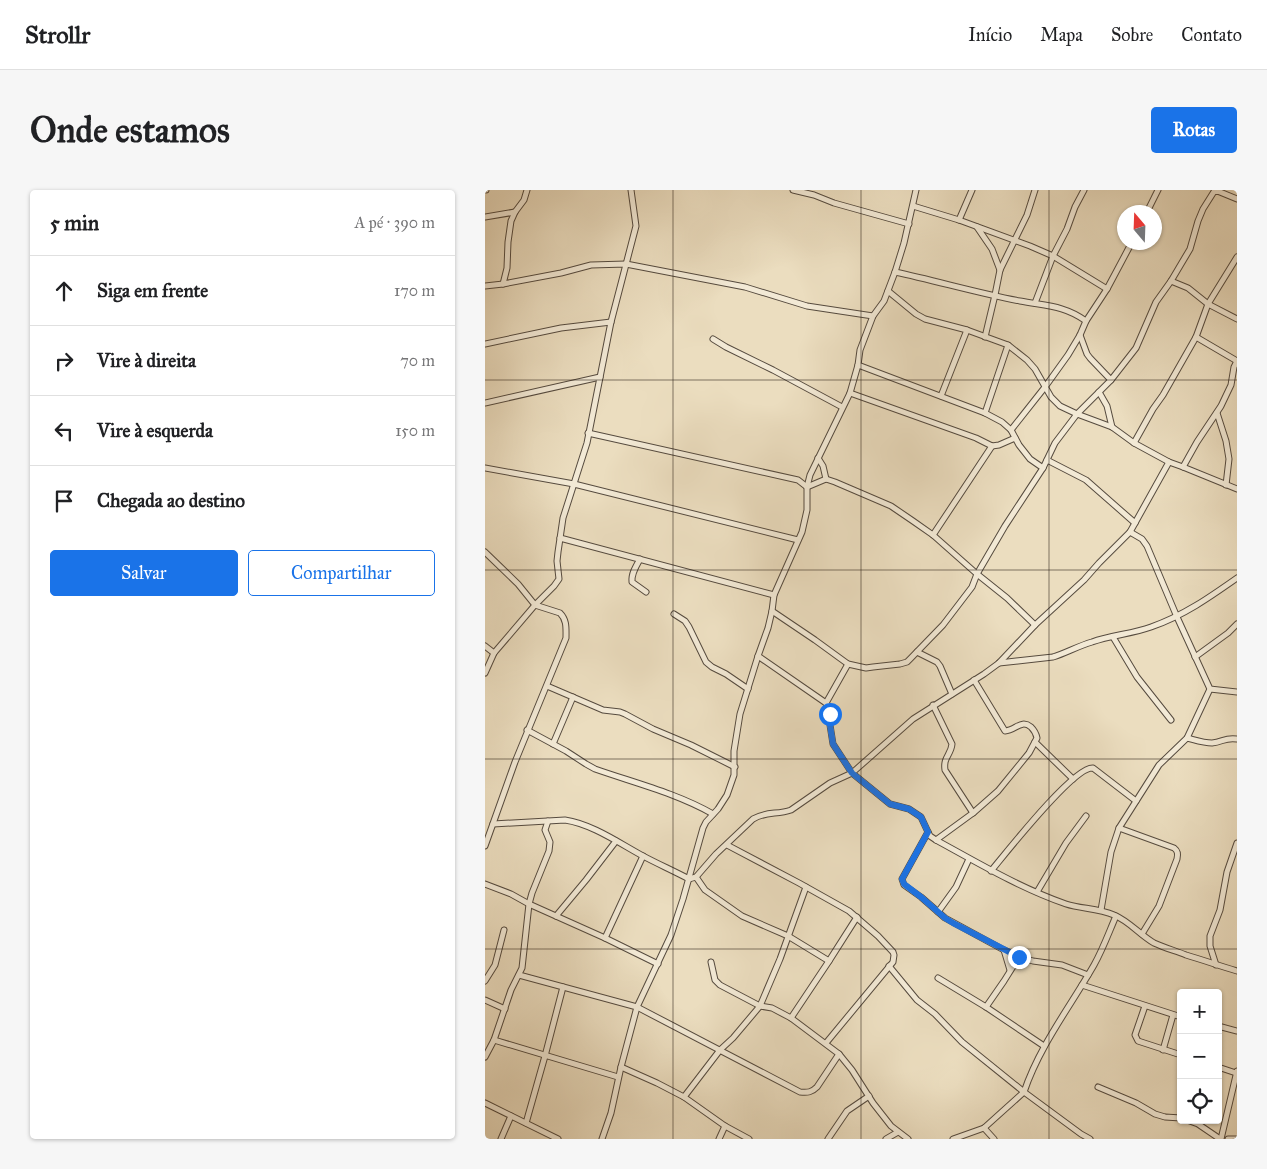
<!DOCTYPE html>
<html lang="pt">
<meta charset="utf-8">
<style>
body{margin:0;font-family:"IM FELL Great Primer",serif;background:#f6f6f6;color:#202124}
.controls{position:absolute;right:15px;bottom:15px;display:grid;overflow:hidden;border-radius:5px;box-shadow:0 1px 4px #0004}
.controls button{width:45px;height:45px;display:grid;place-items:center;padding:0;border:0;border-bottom:1px solid #e0e0e0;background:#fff;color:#202124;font:25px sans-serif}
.compass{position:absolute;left:632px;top:15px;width:45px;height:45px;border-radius:50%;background:#fff;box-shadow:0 1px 4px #0004;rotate:341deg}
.stop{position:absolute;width:15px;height:15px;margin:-11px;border:4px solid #1a73e8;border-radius:50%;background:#fff}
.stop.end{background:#1a73e8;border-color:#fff;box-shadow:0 1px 5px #0008}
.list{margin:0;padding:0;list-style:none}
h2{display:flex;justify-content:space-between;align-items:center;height:65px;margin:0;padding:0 20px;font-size:21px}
h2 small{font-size:16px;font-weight:400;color:#757577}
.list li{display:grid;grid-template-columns:32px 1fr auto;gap:15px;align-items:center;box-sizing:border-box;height:70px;padding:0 20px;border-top:1px solid #e0e0e0}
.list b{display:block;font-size:19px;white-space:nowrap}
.list em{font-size:16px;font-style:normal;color:#757577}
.actions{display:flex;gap:10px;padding:15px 20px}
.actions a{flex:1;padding:11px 0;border:1px solid #1a73e8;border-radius:5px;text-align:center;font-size:18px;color:#1a73e8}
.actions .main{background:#1a73e8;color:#fff}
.icon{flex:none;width:28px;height:28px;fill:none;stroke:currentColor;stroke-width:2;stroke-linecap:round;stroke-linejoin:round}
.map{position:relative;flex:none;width:752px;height:949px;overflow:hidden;border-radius:5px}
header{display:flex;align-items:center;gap:30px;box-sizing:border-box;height:70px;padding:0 25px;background:#fff;border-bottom:1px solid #e0e0e0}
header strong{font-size:24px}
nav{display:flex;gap:28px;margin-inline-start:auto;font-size:18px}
.intro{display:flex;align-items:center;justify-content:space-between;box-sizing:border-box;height:120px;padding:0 30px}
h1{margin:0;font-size:35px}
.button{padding:12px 22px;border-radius:5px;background:#1a73e8;color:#fff;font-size:18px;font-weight:700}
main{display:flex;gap:30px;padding:0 30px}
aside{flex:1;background:#fff;border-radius:5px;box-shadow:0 1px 4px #0004}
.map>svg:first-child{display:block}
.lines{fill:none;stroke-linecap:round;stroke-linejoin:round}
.minor-casing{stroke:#564b3f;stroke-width:7}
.minor{stroke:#f2e9d5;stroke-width:5}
.route{stroke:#1a73e8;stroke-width:6}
.grid{fill:none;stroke:#241a14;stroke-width:1;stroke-opacity:0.55}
</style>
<header>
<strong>Strollr</strong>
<nav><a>Início</a><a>Mapa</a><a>Sobre</a><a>Contato</a></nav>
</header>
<div class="intro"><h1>Onde estamos</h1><a class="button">Rotas</a></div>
<main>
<aside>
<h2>5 min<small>A pé · 390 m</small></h2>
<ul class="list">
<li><svg class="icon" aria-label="ahead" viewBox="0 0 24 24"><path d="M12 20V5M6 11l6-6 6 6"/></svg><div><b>Siga em frente</b></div><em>170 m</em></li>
<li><svg class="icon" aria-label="right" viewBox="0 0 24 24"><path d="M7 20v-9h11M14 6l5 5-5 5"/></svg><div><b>Vire à direita</b></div><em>70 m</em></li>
<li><svg class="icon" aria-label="left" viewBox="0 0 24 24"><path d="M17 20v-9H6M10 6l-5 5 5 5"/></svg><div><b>Vire à esquerda</b></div><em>150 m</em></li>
<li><svg class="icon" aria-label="arrive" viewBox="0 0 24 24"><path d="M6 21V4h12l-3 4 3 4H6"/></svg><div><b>Chegada ao destino</b></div></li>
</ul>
<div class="actions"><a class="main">Salvar</a><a>Compartilhar</a></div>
</aside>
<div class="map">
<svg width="752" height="949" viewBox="0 0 752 949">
<rect width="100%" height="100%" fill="#ebddbf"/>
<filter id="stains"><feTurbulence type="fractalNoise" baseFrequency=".004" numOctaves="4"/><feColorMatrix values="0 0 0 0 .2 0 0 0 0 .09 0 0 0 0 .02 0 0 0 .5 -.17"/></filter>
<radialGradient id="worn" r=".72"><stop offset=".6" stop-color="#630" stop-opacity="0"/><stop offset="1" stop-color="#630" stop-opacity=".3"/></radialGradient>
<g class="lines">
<defs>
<g id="minor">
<polyline points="0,0 1,0"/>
<polyline points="308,0 329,5 349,13 424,34"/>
<polyline points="428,16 474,30 545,56 568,66 622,99"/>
<polyline points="662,22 673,0"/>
<polyline points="0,27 30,22"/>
<polyline points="474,30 487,0"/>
<polyline points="492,37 507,59 515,80"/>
<path d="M 410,82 C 452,91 493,103 535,111 C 560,116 579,115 601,131"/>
<polyline points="686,91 703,98 723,114 752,129"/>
<polyline points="18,94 22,78 23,52 26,31 30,22 39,10 42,0"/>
<polyline points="0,96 18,94 76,83 106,75 141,74 260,97 322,116 388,126"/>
<polyline points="403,101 431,124 440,129 482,140 523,155 542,170 550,179 566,207 575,216 592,224 627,237 649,253 684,272 698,277 752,299"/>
<polyline points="550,113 568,66 582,39 590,17 599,0"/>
<polyline points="595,145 602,164 605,168 626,190"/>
<polyline points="500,147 510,105 515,80 542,25 550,0"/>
<polyline points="711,147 752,171"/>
<polyline points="228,149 241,157 288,180 357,217"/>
<polyline points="0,154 76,138 126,132"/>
<polyline points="373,175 500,223 517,232 526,240 534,255 545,269 558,278"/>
<polyline points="614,202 622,216 627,237"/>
<polyline points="365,203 491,248 507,256 514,255 530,248"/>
<polyline points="456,206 482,140"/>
<polyline points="0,213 115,187"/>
<polyline points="500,223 523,155"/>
<polyline points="732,223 741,251 744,269 741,295"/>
<polyline points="526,240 560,197 583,165 595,145 601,131 622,99 647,52"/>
<polyline points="103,243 313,290 322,297 341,289 350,292 406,316 428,331 448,345 492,384 522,408 550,435"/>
<polyline points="649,253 668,219 678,205 711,147 723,114 752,67"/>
<polyline points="333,268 338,276 341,289"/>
<polyline points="562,270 601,290 650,333"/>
<polyline points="698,277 712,252 736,216 746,195 749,177 752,171"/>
<polyline points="0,278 89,294 313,350"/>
<polyline points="645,342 657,349 662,356 692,427 725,499 752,502"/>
<polyline points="448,345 507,256"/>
<polyline points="75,348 289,405"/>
<path d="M 0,362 L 33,394 L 50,415 L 75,423 C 82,430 81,438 81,448 L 30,572 L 0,656"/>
<path d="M 155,369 C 151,376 146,384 147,392 L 161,402"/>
<polyline points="287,421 330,450 363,474 381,478 388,477 415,474 422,472 426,468 458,435 487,397 492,384 520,336 558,278 570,253 592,224 626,190 651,158 671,112 686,91 705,59 713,31 718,19 730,0 752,9"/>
<polyline points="189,424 200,431 204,437 221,472 227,477 241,484 263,499"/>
<polyline points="628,447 652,487 686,530"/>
<polyline points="0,456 9,463"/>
<polyline points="432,462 452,472 455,476 467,504"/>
<path d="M 273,466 L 341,513 L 343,516 L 345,524 L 345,535 L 348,554 L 367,583 L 405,614 L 424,619 L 436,627 L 443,642 L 445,646 L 451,650 C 493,673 535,698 581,714 C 596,719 613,718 629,725 C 644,731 655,745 669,753 C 680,758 691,761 701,765 C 718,770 735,776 752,781"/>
<polyline points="710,467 743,443 752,434"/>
<path d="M 514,473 L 568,467 C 581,463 593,456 607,452 C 626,445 647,444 666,437 C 698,426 725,407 752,388"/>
<polyline points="0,483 9,463 50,415 69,396 74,389 72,371 73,362 78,328 102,253 126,132 151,36 146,0"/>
<polyline points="62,496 118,520 135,522 140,524 168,539 206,555 250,577"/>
<polyline points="341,513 363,474"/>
<path d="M 448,515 L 467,554 C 466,565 458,567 460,580 L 488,623"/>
<path d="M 42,540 L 81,561 L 101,574 L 110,579 C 150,593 191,603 228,624"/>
<path d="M 702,548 C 710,550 719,553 727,553 C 738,552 740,547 752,549"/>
<polyline points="550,552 588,589"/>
<polyline points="68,554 88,507"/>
<path d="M 8,634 L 80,630 C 107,634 134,653 158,666 C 173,674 189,681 204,689 L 211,687 L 231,664 L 268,629 C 281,621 292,625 306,620 L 345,593 L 367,583 L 428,529 L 499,484 L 514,473 L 550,435 L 599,390 L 614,373 L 645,342 L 684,272"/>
<path d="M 634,638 L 689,658 C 693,661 693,664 692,669 L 674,716 L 657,744"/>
<polyline points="443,642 417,689 419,695 436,707 460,728 519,760 534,767 548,771 577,775 603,785"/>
<path d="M 451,650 L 488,623 L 513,601 L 544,563 L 552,548 C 551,543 550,541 546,537 C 536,529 531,540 520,541 L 489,490"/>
<polyline points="242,655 314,693 364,721 393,746 408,762 409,765 408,772 341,853"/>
<path d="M 506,681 C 521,663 589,576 608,578 L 651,611"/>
<polyline points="211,687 220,700 257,726 303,746 344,771"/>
<polyline points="0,694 26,704 44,714 120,748 173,774"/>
<polyline points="552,702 581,653 601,626"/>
<polyline points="616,720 626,662 634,638 674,575 702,548 725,499"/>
<polyline points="453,722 471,697 484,669"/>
<polyline points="71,726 101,690 131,651"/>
<polyline points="120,748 158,666"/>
<polyline points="519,760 525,780"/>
<polyline points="226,772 230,790 235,795 275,816 287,818 306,828 354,864 367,880 388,913 406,936 423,949"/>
<polyline points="731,775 725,756 725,746 735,720 742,682 752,653"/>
<polyline points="404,776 432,810 450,824 477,852 539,902 499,938 468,949"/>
<path d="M 34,785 L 152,817 L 315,902 C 323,903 327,902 332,897 L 354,864"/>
<polyline points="453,788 501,817 559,856"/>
<polyline points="0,791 10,775 19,740"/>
<polyline points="597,795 696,827"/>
<polyline points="0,810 20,819"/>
<polyline points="660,816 650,845 653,851 696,865"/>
<polyline points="501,817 519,791 534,767"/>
<polyline points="306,828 344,771 372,727"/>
<polyline points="733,836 752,841"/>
<polyline points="9,850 133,887"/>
<polyline points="678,860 688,825"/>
<polyline points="0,867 9,850 26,800 37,778 44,714 47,703 64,661 65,652 60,640 63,631"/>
<polyline points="136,877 172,893 199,907 235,860 248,848 275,816 295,769 321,697"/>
<polyline points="733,877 751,883"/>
<polyline points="613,897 651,913 670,924 680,927 696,928"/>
<polyline points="199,907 240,936 264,949"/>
<polyline points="0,913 73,949"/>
<polyline points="702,930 713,934 735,949"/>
<polyline points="41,933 60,866 78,797"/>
<polyline points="499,938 509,949"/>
<polyline points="16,949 26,926"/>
<polyline points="117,949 126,923 136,877 152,817 186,745 198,709 218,638 221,632 233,619 242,605 249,585 249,561 255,524 273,466 283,438 287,421 289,405 317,342 322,320 322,297 325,285 365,203 373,175 375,160 388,126 399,111 410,82 419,53 431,0"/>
<polyline points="234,949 240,936"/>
<polyline points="343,949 362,921 384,906"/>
<polyline points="401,949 413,942"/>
<path d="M 605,949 L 596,944 L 539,902 C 555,855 585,817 609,775 C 618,759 624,742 631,726"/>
<polyline points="736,949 752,881"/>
<polyline points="743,949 752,949"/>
</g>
</defs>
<!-- minor casing -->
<use href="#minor" class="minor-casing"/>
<!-- minor -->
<use href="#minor" class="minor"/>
</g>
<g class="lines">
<!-- route -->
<polyline class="route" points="345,524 345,535 348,554 367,583 405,614 424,619 436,627 443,642 417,689 419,694 436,707 460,728 468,733 534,767"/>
</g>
<!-- grid -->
<path class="grid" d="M 188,0 L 188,949M 376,0 L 376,949M 564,0 L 564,949M 0,190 L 752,190M 0,380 L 752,380M 0,569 L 752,569M 0,759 L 752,759"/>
<rect width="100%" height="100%" filter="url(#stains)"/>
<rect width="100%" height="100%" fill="url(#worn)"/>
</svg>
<div class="controls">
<button>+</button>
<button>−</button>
<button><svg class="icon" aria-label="locate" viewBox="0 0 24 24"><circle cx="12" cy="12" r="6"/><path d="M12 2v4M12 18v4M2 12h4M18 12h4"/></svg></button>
</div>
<svg class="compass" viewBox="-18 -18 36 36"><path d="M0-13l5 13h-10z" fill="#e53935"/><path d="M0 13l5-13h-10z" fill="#757577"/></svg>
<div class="stop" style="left:345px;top:524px"></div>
<div class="stop end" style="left:534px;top:767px"></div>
</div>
</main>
